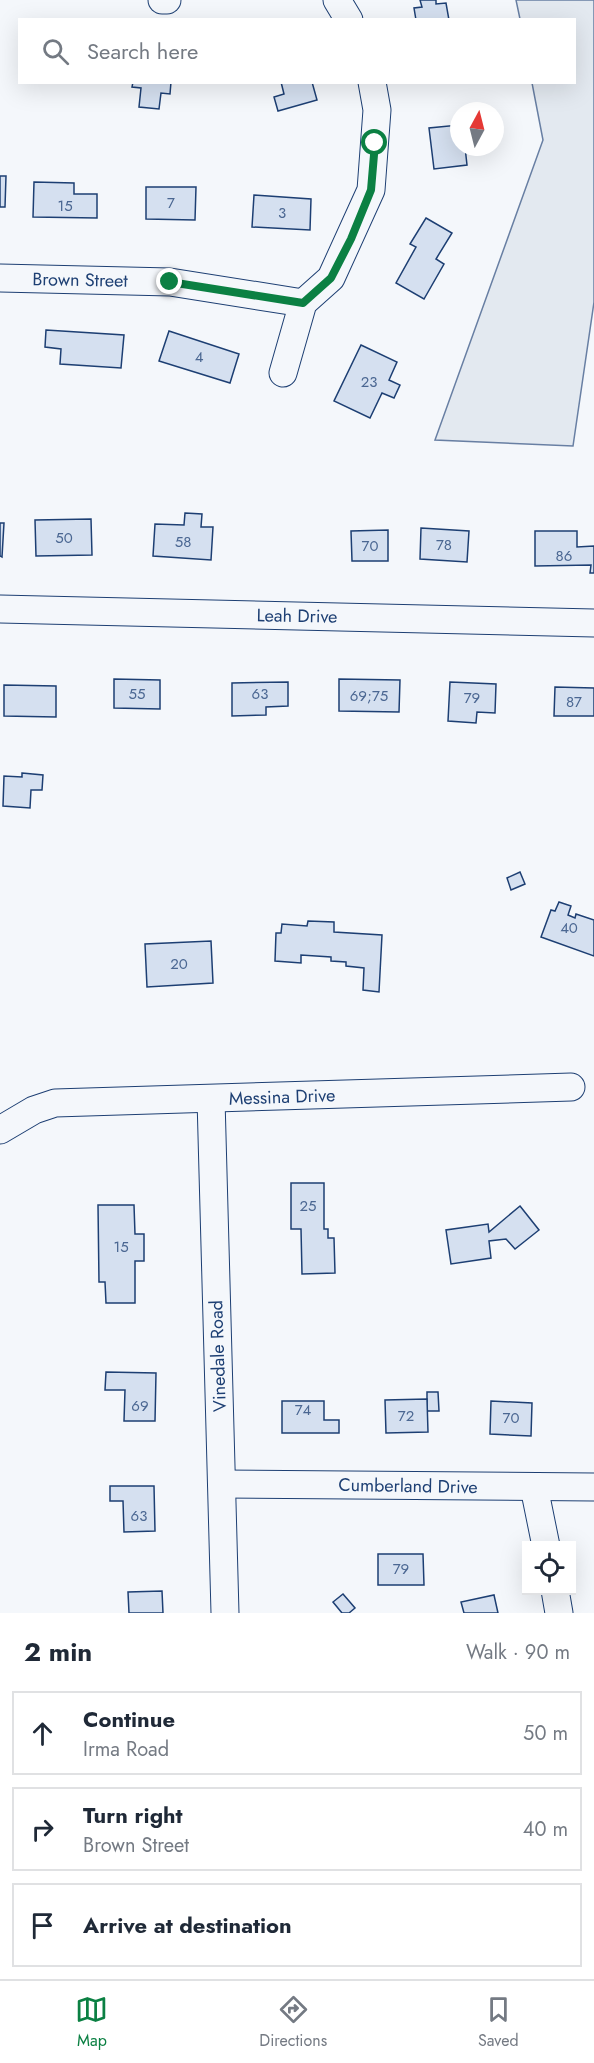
<!DOCTYPE html>
<meta charset="utf-8">
<style>
body{margin:0;font-family:Jost,sans-serif;background:#f6f6f7;color:#1f2937}
.controls{position:absolute;right:18px;bottom:18px;display:grid;overflow:hidden;border-radius:0px;box-shadow:0 6px 24px #0002}
.controls button{width:54px;height:54px;display:grid;place-items:center;padding:0;border:0;border-bottom:2px solid #e0e1e3;background:#fff;color:#1f2937;font:30px sans-serif}
.compass{position:absolute;left:450px;top:102px;width:54px;height:54px;border-radius:50%;background:#fff;box-shadow:0 6px 24px #0002;rotate:7deg}
.stop{position:absolute;width:18px;height:18px;margin:-14px;border:4px solid #0b8043;border-radius:50%;background:#fff}
.stop.end{background:#0b8043;border-color:#fff;box-shadow:0 2px 6px #0008}
.list{margin:0;padding:0;list-style:none}
h2{display:flex;justify-content:space-between;align-items:center;height:78px;margin:0;padding:0 24px;font-size:26px}
h2 small{font-size:20px;font-weight:400;color:#747a83}
.list li{display:grid;grid-template-columns:39px 1fr auto;gap:18px;align-items:center;box-sizing:border-box;height:84px;margin:0 12px 12px;padding:0 12px;border:2px solid #e0e1e3;border-radius:0px}
.list b{display:block;font-size:22px;white-space:nowrap}
.list p{margin:0;font-size:20px;white-space:nowrap;color:#747a83}
.list em{font-size:20px;font-style:normal;color:#747a83}
.icon{flex:none;width:33px;height:33px;fill:none;stroke:currentColor;stroke-width:2;stroke-linecap:round;stroke-linejoin:round}
.map{position:relative;flex:none;width:594px;height:1613px;overflow:hidden}
.search{position:absolute;background:#fff;box-shadow:0 6px 24px #0002;left:18px;right:18px;top:18px;height:66px;display:flex;align-items:center;gap:15px;box-sizing:border-box;padding:0 21px;border-radius:0px;color:#747a83;font-size:22px}
.sheet{height:366px;background:#fff}
nav{display:flex;justify-content:space-around;align-items:center;box-sizing:border-box;height:84px;border-top:2px solid #e0e1e3;background:#fff;font-size:16px;color:#747a83}
nav a{display:grid;justify-items:center;gap:3px}
nav .on{color:#0b8043}
.map>svg:first-child{display:block}
.green{fill:#e3e9f0;stroke:#687fa3;stroke-width:1.5}
.building{fill:#d5e0f0;stroke:#1d3f73;stroke-width:1.5}
.lines{fill:none;stroke-linecap:round;stroke-linejoin:round}
.minor-casing{stroke:#1d3f73;stroke-width:29}
.minor{stroke:#f4f7fb;stroke-width:27}
.route{stroke:#0b8043;stroke-width:8}
.labels{text-anchor:middle;dominant-baseline:central;stroke-width:4.5;stroke-linejoin:round;paint-order:stroke}
.number-label{font-size:15px;fill:#4b6792}
.street-label{font-size:18px;fill:#1d3f73;stroke:#f4f7fb}
</style>
<div class="map">
<svg width="594" height="1613" viewBox="0 0 594 1613">
<rect width="100%" height="100%" fill="#f4f7fb"/>
<!-- green -->
<polygon class="green" points="516,0 594,0 594,302 573,446 435,440 543,140 532,83 574,82 574,20 520,19"/>
<!-- building -->
<g class="building">
<polygon points="420,0 436,0 436,4 446,3 449,20 416,20 414,8 422,7"/>
<polygon points="133,82 171,82 170,94 161,93 159,109 139,107 141,88 132,87"/>
<polygon points="281,82 312,82 317,100 278,111 274,97 284,94"/>
<polygon points="459,125 459,147 465,147 467,165 434,169 429,128"/>
<polygon points="0,176 6,176 5,207 0,207"/>
<polygon points="34,182 74,183 74,194 97,194 97,218 33,217"/>
<polygon points="146,187 196,187 195,220 146,219"/>
<polygon points="254,195 311,199 310,230 252,227"/>
<polygon points="426,218 452,233 436,259 444,264 424,299 396,283 416,247 410,244"/>
<polygon points="46,330 124,335 121,368 60,364 61,349 45,347"/>
<polygon points="169,331 239,354 230,383 159,361"/>
<polygon points="361,345 397,362 389,380 400,385 394,398 382,393 370,418 334,401"/>
<polygon points="185,513 202,514 201,527 213,527 211,560 153,556 155,524 184,525"/>
<polygon points="91,519 92,555 36,556 35,520"/>
<polygon points="0,523 4,523 2,557 0,556"/>
<polygon points="421,528 469,531 467,562 420,559"/>
<polygon points="388,530 388,561 352,561 351,531"/>
<polygon points="535,531 577,531 577,547 594,546 594,573 590,573 591,565 535,566"/>
<polygon points="114,679 160,680 160,709 114,708"/>
<polygon points="339,679 400,680 399,712 339,711"/>
<polygon points="288,682 288,706 266,707 266,715 232,716 232,683"/>
<polygon points="450,682 496,684 495,713 477,712 476,723 448,721"/>
<polygon points="4,685 56,686 56,717 4,716"/>
<polygon points="555,687 594,688 594,716 554,716"/>
<polygon points="22,773 43,775 42,790 31,790 30,808 3,806 4,776 22,777"/>
<polygon points="520,872 525,884 511,890 507,878"/>
<polygon points="559,902 571,906 568,915 575,918 576,914 594,920 594,956 541,937 551,910 555,911"/>
<polygon points="308,921 334,922 334,932 382,935 379,992 363,990 364,968 346,966 346,962 331,961 331,957 301,955 301,963 275,961 276,933 281,933 282,924 307,926"/>
<polygon points="211,941 213,983 147,987 145,944"/>
<polygon points="291,1183 324,1183 324,1229 328,1229 328,1238 334,1238 335,1273 302,1274 301,1229 291,1229"/>
<polygon points="98,1205 134,1205 135,1234 144,1234 144,1261 135,1261 135,1303 106,1303 105,1282 99,1282"/>
<polygon points="520,1206 539,1230 515,1249 506,1239 489,1241 491,1258 451,1264 446,1230 488,1224 489,1232"/>
<polygon points="106,1372 156,1373 155,1421 124,1421 125,1390 105,1390"/>
<polygon points="427,1392 438,1392 439,1411 427,1411"/>
<polygon points="427,1399 428,1432 386,1433 385,1400"/>
<polygon points="282,1401 324,1401 324,1420 339,1420 339,1433 282,1433"/>
<polygon points="491,1401 532,1403 531,1436 490,1434"/>
<polygon points="110,1486 154,1486 155,1531 124,1532 123,1501 110,1501"/>
<polygon points="378,1554 423,1554 424,1585 378,1585"/>
<polygon points="162,1591 163,1613 129,1613 128,1592"/>
<polygon points="343,1594 355,1608 349,1613 342,1613 333,1602"/>
<polygon points="494,1595 498,1613 464,1613 461,1602"/>
</g>
<g class="lines">
<defs>
<g id="minor">
<polyline points="162,0 167,0"/>
<polyline points="337,0 349,20"/>
<polyline points="0,278 170,282 303,303"/>
<polyline points="283,373 303,303 331,278 371,190 377,110 372,82"/>
<polyline points="0,609 594,623"/>
<polyline points="211,1099 225,1613"/>
<polyline points="0,1130 34,1110 55,1103 571,1087"/>
<polyline points="222,1484 594,1487"/>
<polyline points="534,1487 546,1546"/>
<polyline points="555,1590 559,1613"/>
</g>
</defs>
<!-- minor casing -->
<use href="#minor" class="minor-casing"/>
<!-- minor -->
<use href="#minor" class="minor"/>
</g>
<g class="lines">
<!-- route -->
<polyline class="route" points="170,282 303,303 331,278 351,239 371,190 375,143"/>
</g>
<g class="labels">
<!-- number labels -->
<g class="number-label">
<text x="171" y="203">7</text>
<text x="65" y="206">15</text>
<text x="282" y="213">3</text>
<text x="199" y="357">4</text>
<text x="369" y="382">23</text>
<text x="64" y="538">50</text>
<text x="183" y="542">58</text>
<text x="444" y="545">78</text>
<text x="370" y="546">70</text>
<text x="564" y="556">86</text>
<text x="137" y="694">55</text>
<text x="260" y="694">63</text>
<text x="369" y="696">69;75</text>
<text x="472" y="698">79</text>
<text x="574" y="702">87</text>
<text x="569" y="928">40</text>
<text x="179" y="964">20</text>
<text x="308" y="1206">25</text>
<text x="121" y="1247">15</text>
<text x="140" y="1406">69</text>
<text x="303" y="1410">74</text>
<text x="406" y="1416">72</text>
<text x="511" y="1418">70</text>
<text x="139" y="1516">63</text>
<text x="401" y="1569">79</text>
</g>
<!-- street labels -->
<g class="street-label">
<text transform="translate(80 280) rotate(1)">Brown Street</text>
<text transform="translate(297 616) rotate(1)">Leah Drive</text>
<text transform="translate(282 1097) rotate(-2)">Messina Drive</text>
<text transform="translate(218 1356) rotate(-92)">Vinedale Road</text>
<text transform="translate(408 1486) rotate(1)">Cumberland Drive</text>
</g>
</g>
</svg>
<div class="controls">
<button><svg class="icon" aria-label="locate" viewBox="0 0 24 24"><circle cx="12" cy="12" r="6"/><path d="M12 2v4M12 18v4M2 12h4M18 12h4"/></svg></button>
</div>
<svg class="compass" viewBox="-18 -18 36 36"><path d="M0-13l5 13h-10z" fill="#e53935"/><path d="M0 13l5-13h-10z" fill="#747a83"/></svg>
<div class="stop" style="left:375px;top:143px"></div>
<div class="stop end" style="left:170px;top:282px"></div>
<div class="search"><svg class="icon" aria-label="search" viewBox="0 0 24 24"><circle cx="10" cy="10" r="6"/><path d="M15 15l6 6"/></svg>Search here</div>
</div>
<section class="sheet">
<h2>2 min<small>Walk · 90 m</small></h2>
<ul class="list">
<li><svg class="icon" aria-label="ahead" viewBox="0 0 24 24"><path d="M12 20V5M6 11l6-6 6 6"/></svg><div><b>Continue</b><p>Irma Road</p></div><em>50 m</em></li>
<li><svg class="icon" aria-label="right" viewBox="0 0 24 24"><path d="M7 20v-9h11M14 6l5 5-5 5"/></svg><div><b>Turn right</b><p>Brown Street</p></div><em>40 m</em></li>
<li><svg class="icon" aria-label="arrive" viewBox="0 0 24 24"><path d="M6 21V4h12l-3 4 3 4H6"/></svg><div><b>Arrive at destination</b></div></li>
</ul>
</section>
<nav>
<a class="on"><svg class="icon" aria-label="map" viewBox="0 0 24 24"><path d="M3 6l6-2 6 2 6-2v14l-6 2-6-2-6 2zM9 4v14M15 6v14"/></svg>Map</a>
<a><svg class="icon" aria-label="directions" viewBox="0 0 24 24"><path d="M12 3l9 9-9 9-9-9zM9 14v-3h6M13 9l2 2-2 2"/></svg>Directions</a>
<a><svg class="icon" aria-label="saved" viewBox="0 0 24 24"><path d="M7 4h10v16l-5-4-5 4z"/></svg>Saved</a>
</nav>
